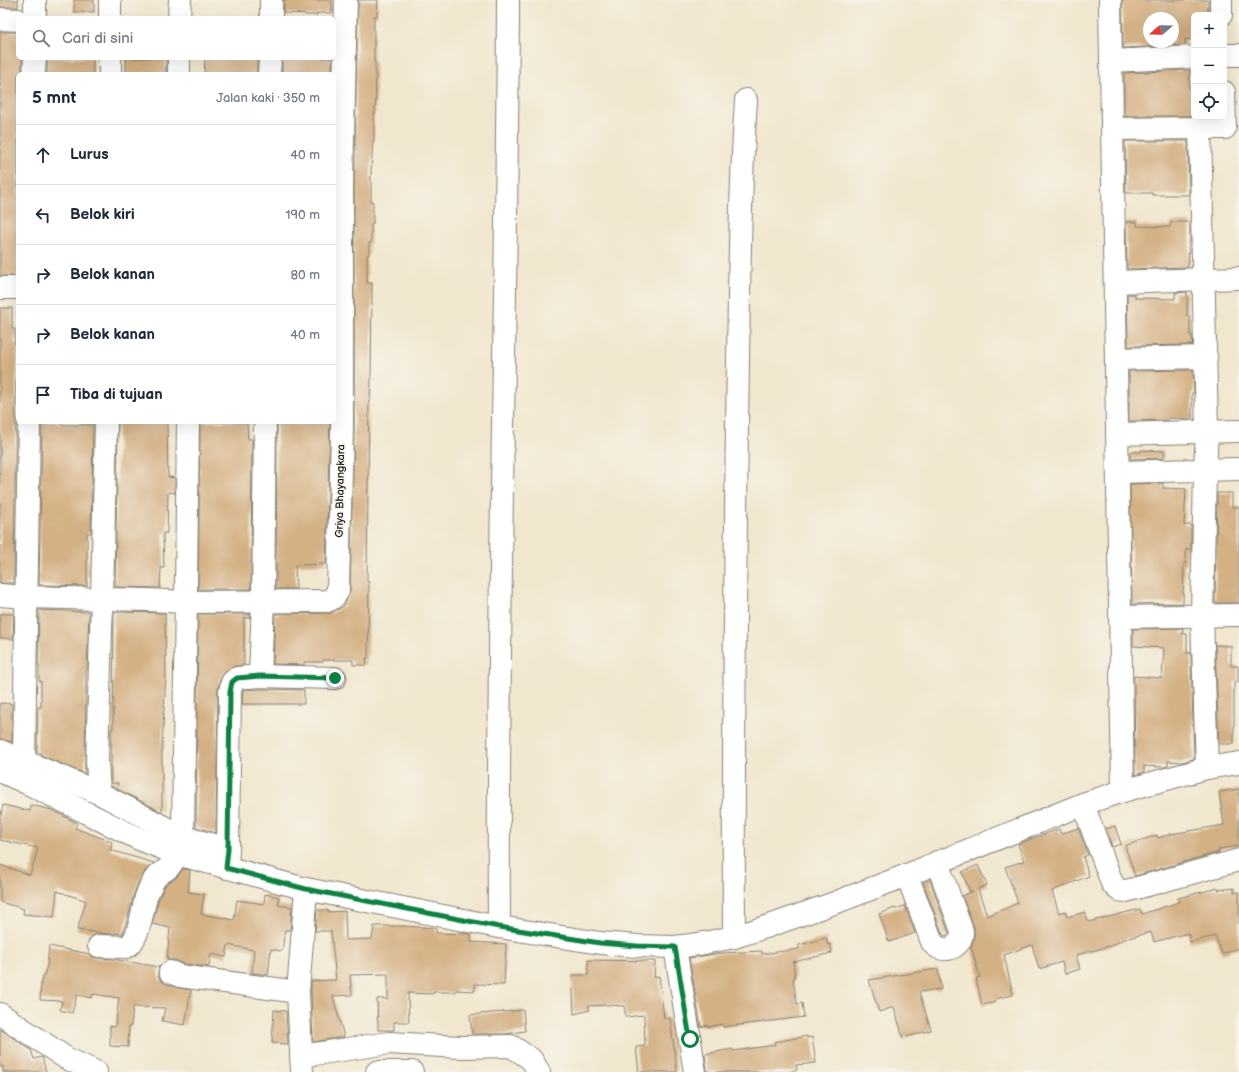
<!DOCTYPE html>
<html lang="id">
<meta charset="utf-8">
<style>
body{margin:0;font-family:"Balsamiq Sans",sans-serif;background:#f6f6f7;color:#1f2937}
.controls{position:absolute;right:12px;top:12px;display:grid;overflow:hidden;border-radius:6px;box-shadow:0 4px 16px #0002}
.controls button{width:36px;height:36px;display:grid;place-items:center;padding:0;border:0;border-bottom:1px solid #e0e1e3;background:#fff;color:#1f2937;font:20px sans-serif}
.compass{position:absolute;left:1143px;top:12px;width:36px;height:36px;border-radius:50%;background:#fff;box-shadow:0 4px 16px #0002;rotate:250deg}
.stop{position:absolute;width:12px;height:12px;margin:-9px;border:3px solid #0b8043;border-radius:50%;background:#fff}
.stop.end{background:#0b8043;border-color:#fff;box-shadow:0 1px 4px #0008}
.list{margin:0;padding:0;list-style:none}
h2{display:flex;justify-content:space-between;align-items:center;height:52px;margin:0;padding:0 16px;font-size:17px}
h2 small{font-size:13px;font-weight:400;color:#747a83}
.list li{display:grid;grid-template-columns:26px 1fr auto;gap:12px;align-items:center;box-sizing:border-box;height:60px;padding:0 16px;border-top:1px solid #e0e1e3}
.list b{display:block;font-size:15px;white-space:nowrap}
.list em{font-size:13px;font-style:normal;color:#747a83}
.icon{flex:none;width:22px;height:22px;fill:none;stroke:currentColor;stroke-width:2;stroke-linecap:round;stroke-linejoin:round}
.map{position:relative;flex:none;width:1239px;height:1072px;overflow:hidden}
.search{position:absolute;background:#fff;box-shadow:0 4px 16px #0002;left:16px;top:16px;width:320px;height:44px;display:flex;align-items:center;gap:10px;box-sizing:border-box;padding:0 14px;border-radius:6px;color:#747a83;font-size:15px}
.panel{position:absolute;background:#fff;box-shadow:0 4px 16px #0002;left:16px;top:72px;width:320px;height:352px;border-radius:6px}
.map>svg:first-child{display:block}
.building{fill:#d4b185;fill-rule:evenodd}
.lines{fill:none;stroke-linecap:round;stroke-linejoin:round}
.minor-casing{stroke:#868175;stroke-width:24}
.minor{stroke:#fff;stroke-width:22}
.route{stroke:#0b8043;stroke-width:5}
.labels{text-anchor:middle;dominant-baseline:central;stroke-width:3;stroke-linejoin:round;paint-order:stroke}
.street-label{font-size:11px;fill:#1c1c1c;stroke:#f7f3e8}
</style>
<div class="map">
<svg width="1239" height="1072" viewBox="0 0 1239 1072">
<rect width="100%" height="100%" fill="#f7f3e8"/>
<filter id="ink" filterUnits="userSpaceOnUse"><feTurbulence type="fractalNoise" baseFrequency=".025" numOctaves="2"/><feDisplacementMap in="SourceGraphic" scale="8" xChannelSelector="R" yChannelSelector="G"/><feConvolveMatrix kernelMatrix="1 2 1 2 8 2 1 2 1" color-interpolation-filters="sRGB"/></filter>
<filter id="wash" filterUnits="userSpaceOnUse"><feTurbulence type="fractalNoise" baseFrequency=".012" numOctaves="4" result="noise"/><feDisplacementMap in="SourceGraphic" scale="16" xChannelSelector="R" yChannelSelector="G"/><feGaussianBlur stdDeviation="0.9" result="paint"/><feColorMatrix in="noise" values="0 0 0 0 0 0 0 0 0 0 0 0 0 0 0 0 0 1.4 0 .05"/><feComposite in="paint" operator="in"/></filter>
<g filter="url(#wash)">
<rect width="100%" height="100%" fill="#f1e6ce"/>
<g id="blocks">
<!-- building -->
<g class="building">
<rect x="0" y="0" width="18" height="7"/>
<rect x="74" y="0" width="20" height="12"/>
<polygon points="284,0 332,0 332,13 317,13 317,15 305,15 305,14 284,13"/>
<polygon points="358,0 378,0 377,16 374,16 374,62 375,62 376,96 375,114 374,114 374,141 373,141 371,171 371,202 373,202 373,224 371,224 371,243 369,243 369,255 367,255 367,283 372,283 371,380 370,399 369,399 367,582 369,582 368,658 366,658 367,665 353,665 353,660 323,660 323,662 304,662 304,665 273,664 275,614 331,613 344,606 350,591 354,430 354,186"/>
<path d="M 1122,0 L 1208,0 L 1208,15 L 1194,14 L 1194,40 L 1185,39 L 1185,45 L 1123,48 ZM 1149,18 L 1174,18 L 1173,42 L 1149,42 Z"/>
<polygon points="0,32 18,32 18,58 22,58 22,74 18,74 18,276 0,276"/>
<rect x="47" y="58" width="46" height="16"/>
<rect x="126" y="58" width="40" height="16"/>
<polygon points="205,58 257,58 257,74 204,74"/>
<rect x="282" y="58" width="50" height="16"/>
<polygon points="1190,70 1189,89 1194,89 1194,116 1124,116 1124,73"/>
<polygon points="1125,141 1188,141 1189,195 1152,195 1152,193 1126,193"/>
<polygon points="1126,222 1137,222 1137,226 1170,227 1171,222 1190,222 1190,242 1189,242 1188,267 1127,269"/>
<polygon points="1187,292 1187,316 1190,316 1190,335 1192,335 1193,345 1128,346 1127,294 1135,294 1135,298 1175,299 1175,293"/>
<polygon points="0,308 12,308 12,329 15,329 15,344 18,344 16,384 14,583 0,583"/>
<polygon points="1193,370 1194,393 1192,393 1192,419 1169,418 1169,420 1129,421 1129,371"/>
<polygon points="42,422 62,422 62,425 93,425 91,533 87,533 87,586 39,585"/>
<polygon points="118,422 167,422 168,477 175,478 175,493 168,492 167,533 163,533 164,568 161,568 160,588 115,587"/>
<polygon points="200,422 247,422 248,439 252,439 251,589 198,589"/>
<polygon points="277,422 330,422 326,564 295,565 296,589 276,589"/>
<polygon points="1141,450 1164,451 1164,458 1130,459 1130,452 1141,452"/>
<polygon points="1163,483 1163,488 1186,489 1184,525 1191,525 1191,549 1186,549 1186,563 1184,563 1183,603 1132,604 1130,484"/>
<polygon points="1217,493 1232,493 1232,507 1239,507 1239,603 1215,603"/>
<polygon points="39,610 89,612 87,670 86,670 85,774 41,755 41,753 37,753 38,707 41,707 41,681 39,681 39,666 38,666"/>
<polygon points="114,612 165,613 166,676 162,743 162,812 117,789 118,783 111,783 111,729 113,729"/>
<polygon points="0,614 14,614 13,639 0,638"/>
<polygon points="198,614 250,614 250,618 244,618 244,665 235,666 224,672 220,680 218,690 216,833 196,827"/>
<polygon points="1183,628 1182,634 1187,634 1187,653 1191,653 1194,759 1182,762 1168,761 1168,766 1164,767 1144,766 1144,772 1135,775 1134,676 1162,678 1164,648 1133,646 1133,629"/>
<polygon points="1215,645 1231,646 1231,666 1238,666 1238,682 1234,682 1234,744 1219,744"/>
<polygon points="260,689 304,690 304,704 242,704 243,690"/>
<polygon points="0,703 12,704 12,742 0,739"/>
<polygon points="1239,789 1239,846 1219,849 1219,852 1135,876 1125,846 1157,835 1158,838 1171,834 1224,825 1219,792"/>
<polygon points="3,805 30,811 31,805 52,810 77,823 75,828 112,842 110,850 154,863 146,870 138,883 134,894 127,921 122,934 116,933 115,934 109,934 77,930 86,901 84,900 57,891 54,917 23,914 24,909 0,902 0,865 30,875 38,848 0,840 0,821"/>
<polygon points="1115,826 1121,844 1112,847 1106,829"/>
<polygon points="1078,828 1088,855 1083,857 1089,876 1052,891 1059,913 1065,911 1067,917 1085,912 1088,922 1140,909 1142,914 1179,902 1178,898 1218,888 1218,890 1234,888 1234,892 1239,892 1239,948 1222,954 1215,936 1190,942 1188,933 1154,942 1151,932 1121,940 1121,941 1110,946 1076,955 1080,969 1065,974 1062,962 1039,969 1032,945 1004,955 1013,995 995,999 996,1002 982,1005 976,978 980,977 971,947 974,938 974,927 962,896 973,891 970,892 962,872 978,865 987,885 978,889 987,916 1018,903 1005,867 1024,861 1018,844 1059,829 1061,834"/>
<polygon points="183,869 190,870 188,892 204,894 201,914 234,920 237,900 264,904 265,894 279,897 278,905 292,907 290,930 285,930 282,951 271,949 268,975 252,973 254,950 228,945 226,957 211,954 209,967 183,964 175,960 167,960 170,928 152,924 158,901 163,889 166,884 177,877"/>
<polygon points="930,880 949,933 947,936 943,935 923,883"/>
<polygon points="905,906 915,933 889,942 879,914 895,908 895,909"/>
<polygon points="317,910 328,910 328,912 345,911 346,940 372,939 374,926 402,926 436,928 436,933 471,934 471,942 506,944 504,985 475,984 475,991 456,990 456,992 433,992 433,994 408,993 409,1022 394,1022 394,1030 378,1030 377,999 388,999 388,974 350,975 352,995 333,996 344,1037 313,1042 311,992 311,981 336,980 331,931 315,931"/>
<polygon points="826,938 828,945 830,944 832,953 793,962 795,978 793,979 797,1004 802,1003 804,1017 723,1027 722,1024 708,1027 707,1025 701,1027 689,958 722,953 762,951 762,954 799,949 799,945"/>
<polygon points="49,946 90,954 93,957 98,958 113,959 159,967 158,974 160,980 165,983 178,988 191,990 185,1025 162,1021 165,1008 133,1007 131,1026 129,1026 128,1047 110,1046 110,1026 115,1027 119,998 93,994 92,998 77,995 72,1013 60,1010 62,1001 40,1000 41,983 47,966"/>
<polygon points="588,960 655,961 654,977 659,976 664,1018 670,1018 677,1072 639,1072 636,1047 645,1046 644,1015 626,1017 624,1006 608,1005 588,1006 590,1010 574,1014 572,975 588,975"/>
<polygon points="938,969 941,989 919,992 931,1030 903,1038 894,1007 879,1012 869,980"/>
<polygon points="274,1010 286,1011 288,1044 272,1043"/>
<polygon points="523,1010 525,1031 505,1034 472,1034 470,1015"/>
<polygon points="0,1029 31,1050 34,1059 42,1057 46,1072 3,1072 3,1066 0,1067"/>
<polygon points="807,1036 807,1038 812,1037 816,1063 796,1065 797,1070 787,1072 707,1072 705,1054 732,1049 733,1051 775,1045 774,1042"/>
</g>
</g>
</g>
<g filter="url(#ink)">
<use href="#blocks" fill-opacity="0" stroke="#868175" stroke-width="1"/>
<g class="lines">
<defs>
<g id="minor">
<polyline points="1110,0 1123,791"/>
<polyline points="1221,0 1221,15"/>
<polyline points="35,18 35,0"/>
<polyline points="110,18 110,0"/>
<polyline points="179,18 180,0"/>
<polyline points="271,18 271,0"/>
<polyline points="0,19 18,20"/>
<polyline points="1224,55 1239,55"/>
<polyline points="1111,61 1194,57"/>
<polyline points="34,74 35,58"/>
<polyline points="110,74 110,58"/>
<polyline points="179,74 179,58"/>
<polyline points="269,74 270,58"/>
<polyline points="1112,129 1200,128"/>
<polyline points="1115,282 1239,278"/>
<polyline points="0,288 18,288"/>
<polyline points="1116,359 1206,357"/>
<polyline points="1117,434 1239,431"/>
<polyline points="1118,472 1239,469"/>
<path d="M 0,595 L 26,597 L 148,600 L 185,602 L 327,601 C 333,599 335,596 338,591 L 342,430 L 342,186 L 346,0"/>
<polyline points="1120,617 1239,615"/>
<polyline points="260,676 263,602 265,422"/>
<polyline points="0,751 99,793 183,837 228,849"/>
<polyline points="24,761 29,422"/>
<polyline points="1207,768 1202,616 1205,470 1207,431 1200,128 1225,128 1224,92"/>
<polyline points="0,771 27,783 137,838 177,854 306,889 499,927 600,943 637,946 675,947 699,944 734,937 769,926 837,902 907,875 1083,804 1123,791 1207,768 1239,763"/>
<polyline points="99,793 97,761 102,599 106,422"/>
<path d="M 1083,804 L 1112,883 C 1116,889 1119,891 1126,891 L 1239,860"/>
<polyline points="227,868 228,849 230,692 232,682 237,678 260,676 335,678"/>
<path d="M 907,875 L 932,942 C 942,956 963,948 962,931 L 937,862"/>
<path d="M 499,927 C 497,618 507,309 508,0"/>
<path d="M 734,937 C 733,766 735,595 737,424 C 739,316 739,208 746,100"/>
<path d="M 99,946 L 126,947 C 138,943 143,909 146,897 C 149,889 152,881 158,875 C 162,872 167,870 170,866 C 177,857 179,847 183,837 L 188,422"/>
<polyline points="675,947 695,1072"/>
<polyline points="170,972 180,976 298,992"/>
<polyline points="0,1014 66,1058 96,1072"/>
<polyline points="301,1056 389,1043 460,1047 511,1046 531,1059 539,1072"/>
<polyline points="302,1072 298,992 306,889"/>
<polyline points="377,1072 412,1072"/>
</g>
</defs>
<!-- minor casing -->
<use href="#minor" class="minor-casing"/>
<!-- minor -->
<use href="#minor" class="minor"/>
</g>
</g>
<g class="lines" filter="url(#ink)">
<!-- route -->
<polyline class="route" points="335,678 260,676 237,678 232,682 230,692 228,849 226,868 306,889 499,927 600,943 637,946 675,947 690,1039"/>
</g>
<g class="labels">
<!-- street labels -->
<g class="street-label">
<text transform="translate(340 491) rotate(-89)">Griya Bhayangkara</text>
</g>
</g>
</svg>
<div class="controls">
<button>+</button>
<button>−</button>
<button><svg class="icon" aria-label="locate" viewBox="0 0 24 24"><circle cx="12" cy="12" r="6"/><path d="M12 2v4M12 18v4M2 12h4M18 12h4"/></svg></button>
</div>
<svg class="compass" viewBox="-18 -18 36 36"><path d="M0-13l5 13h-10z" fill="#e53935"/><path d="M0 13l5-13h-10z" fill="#747a83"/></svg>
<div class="stop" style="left:690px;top:1039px"></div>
<div class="stop end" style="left:335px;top:678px"></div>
<div class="search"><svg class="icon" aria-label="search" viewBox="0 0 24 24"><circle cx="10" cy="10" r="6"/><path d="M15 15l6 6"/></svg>Cari di sini</div>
<section class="panel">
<h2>5 mnt<small>Jalan kaki · 350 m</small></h2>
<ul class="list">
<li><svg class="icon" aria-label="ahead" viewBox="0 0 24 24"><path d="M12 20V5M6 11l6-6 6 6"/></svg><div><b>Lurus</b></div><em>40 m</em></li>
<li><svg class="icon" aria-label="left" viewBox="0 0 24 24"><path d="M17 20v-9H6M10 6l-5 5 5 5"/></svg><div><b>Belok kiri</b></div><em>190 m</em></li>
<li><svg class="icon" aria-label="right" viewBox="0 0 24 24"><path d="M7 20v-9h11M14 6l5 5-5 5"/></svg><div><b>Belok kanan</b></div><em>80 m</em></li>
<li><svg class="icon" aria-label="right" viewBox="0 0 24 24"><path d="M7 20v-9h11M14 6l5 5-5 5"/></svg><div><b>Belok kanan</b></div><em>40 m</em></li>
<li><svg class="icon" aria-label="arrive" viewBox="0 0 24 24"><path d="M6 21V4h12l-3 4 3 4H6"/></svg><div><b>Tiba di tujuan</b></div></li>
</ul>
</section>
</div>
